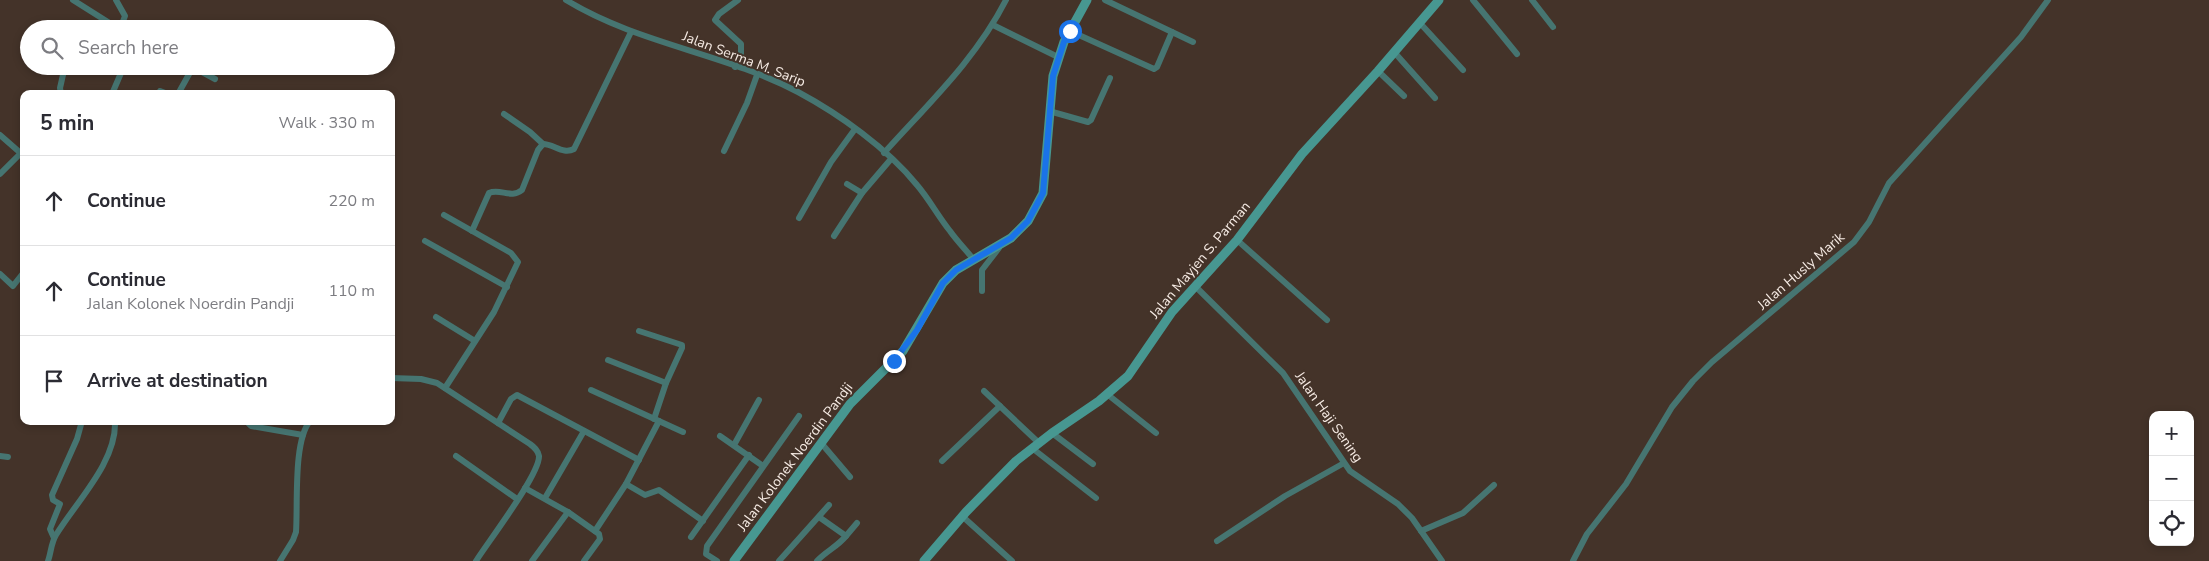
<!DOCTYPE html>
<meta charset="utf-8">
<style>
body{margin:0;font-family:"Nunito Sans",sans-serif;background:#f2f2f3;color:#2b2b33}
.controls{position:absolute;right:15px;bottom:15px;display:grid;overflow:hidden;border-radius:10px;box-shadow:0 2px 8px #0003}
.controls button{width:45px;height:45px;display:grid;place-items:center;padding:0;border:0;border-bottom:1px solid #e1e1e2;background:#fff;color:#2b2b33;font:25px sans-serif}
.stop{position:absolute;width:15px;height:15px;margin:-11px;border:4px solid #1a73e8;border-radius:50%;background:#fff}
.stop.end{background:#1a73e8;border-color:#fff;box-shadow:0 1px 5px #0008}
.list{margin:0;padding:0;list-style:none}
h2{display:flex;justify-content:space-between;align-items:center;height:65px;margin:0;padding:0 20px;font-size:21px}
h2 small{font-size:16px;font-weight:400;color:#7c7c81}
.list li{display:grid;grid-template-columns:32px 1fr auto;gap:15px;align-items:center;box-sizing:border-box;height:90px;padding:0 20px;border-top:1px solid #e1e1e2}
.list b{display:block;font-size:19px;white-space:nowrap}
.list p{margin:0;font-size:16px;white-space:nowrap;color:#7c7c81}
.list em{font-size:16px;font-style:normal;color:#7c7c81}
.icon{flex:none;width:28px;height:28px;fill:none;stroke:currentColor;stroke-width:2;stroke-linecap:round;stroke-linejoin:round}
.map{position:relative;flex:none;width:2209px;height:561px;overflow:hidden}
.search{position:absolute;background:#fff;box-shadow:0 2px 8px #0003;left:20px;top:20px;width:375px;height:55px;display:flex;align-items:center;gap:12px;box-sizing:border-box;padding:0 18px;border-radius:28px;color:#7c7c81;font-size:19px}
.panel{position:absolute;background:#fff;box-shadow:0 2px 8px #0003;left:20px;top:90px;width:375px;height:335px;border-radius:10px}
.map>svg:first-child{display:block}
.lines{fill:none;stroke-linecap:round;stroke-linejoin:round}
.street{stroke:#467571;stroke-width:6}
.secondary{stroke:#479791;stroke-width:9}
.route{stroke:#1a73e8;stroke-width:6}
.labels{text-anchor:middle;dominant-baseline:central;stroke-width:4;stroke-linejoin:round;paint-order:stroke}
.street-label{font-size:14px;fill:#f6ebe4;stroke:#443329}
</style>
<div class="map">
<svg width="2209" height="561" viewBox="0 0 2209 561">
<rect width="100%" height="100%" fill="#443329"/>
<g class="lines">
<!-- street -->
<g class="street">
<polyline points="73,0 119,29"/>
<polyline points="116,0 125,16 120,29"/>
<path d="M 566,0 C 638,44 724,53 798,92 C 839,114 887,148 917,185 C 929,199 938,216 950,231 C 957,241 966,250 974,260"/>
<polyline points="1473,0 1517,54"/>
<polyline points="1532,0 1553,27"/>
<polyline points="1419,22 1463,70"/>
<polyline points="993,25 1060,58"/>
<polyline points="1070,31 1154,69 1157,67 1172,32 1105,0"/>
<polyline points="1172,32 1193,42"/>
<polyline points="1395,53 1435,98"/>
<polyline points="191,66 215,79"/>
<polyline points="735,67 741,54 741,44 715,20 719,14 738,0"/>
<polyline points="1378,71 1404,96"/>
<polyline points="160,91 168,94"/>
<polyline points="61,94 60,88 65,66"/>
<polyline points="112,94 124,66"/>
<polyline points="178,94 193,67"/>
<polyline points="1049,111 1088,122 1091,120 1110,78"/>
<polyline points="504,114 530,132 543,144"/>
<polyline points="0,135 24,156"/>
<polyline points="724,151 747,103 757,75"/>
<path d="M 884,153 C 928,104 976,59 1006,0"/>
<polyline points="0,174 21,153"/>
<polyline points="847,184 862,193"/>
<polyline points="444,215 511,253 518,262 494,312 445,388"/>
<polyline points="799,218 831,162 855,129"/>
<path d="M 472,231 L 489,193 C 500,188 511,199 522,190 L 538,150 L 543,144 C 554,144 563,155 574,149 L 631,32"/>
<polyline points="834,236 862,193 891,159"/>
<polyline points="1237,240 1327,320"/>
<polyline points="425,241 507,287"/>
<polyline points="0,274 13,286 24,272"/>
<polyline points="1195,286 1283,373 1350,471 1398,504 1412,518 1442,561"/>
<polyline points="982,291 982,270 999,248"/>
<polyline points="436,317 475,341"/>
<polyline points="639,331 682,345 682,348 666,383 654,419"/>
<polyline points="608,360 666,383"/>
<path d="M 391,378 L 421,379 L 437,383 L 530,444 C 534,447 538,450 539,456 C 540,474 488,542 476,561"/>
<polyline points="591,390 683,432"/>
<polyline points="984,391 1039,443"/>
<polyline points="1107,394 1156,433"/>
<polyline points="246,421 251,426 303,435"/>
<polyline points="498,423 511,399 517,395 639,460"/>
<polyline points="1052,433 1093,464"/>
<polyline points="720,436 763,466"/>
<polyline points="822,444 850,477"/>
<polyline points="734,445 759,400"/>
<polyline points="1032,448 1096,498"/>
<polyline points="0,456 8,457"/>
<polyline points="456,456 517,499"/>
<polyline points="942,461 1000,406"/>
<polyline points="626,484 645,495 659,490 703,521"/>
<polyline points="525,488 568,512 599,534 600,539 584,561"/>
<polyline points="545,498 584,431"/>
<polyline points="962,516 1012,561"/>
<polyline points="819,517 846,536 857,523"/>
<polyline points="595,531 626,484 659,421"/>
<polyline points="1421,531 1463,513 1494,485"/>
<polyline points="691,537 749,455"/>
<polyline points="54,538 50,529 60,504 53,500 52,495 77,439 82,421"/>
<polyline points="1217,541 1285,496 1344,463"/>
<path d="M 48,561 C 51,553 51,543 56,535 C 76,502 117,462 115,421"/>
<path d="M 280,561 L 293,540 L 296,532 C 298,505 293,441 310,421"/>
<polyline points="532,561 568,512"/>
<polyline points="717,561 706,554 707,546 799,416"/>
<polyline points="779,561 829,505"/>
<path d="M 817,561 C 826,551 837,547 846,536"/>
<polyline points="1573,561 1587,534 1626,484 1672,407 1693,381 1712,362 1854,242 1869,222 1889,183 2021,37 2048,0"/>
</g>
<!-- secondary -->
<g class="secondary">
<polyline points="734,561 850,404 903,351 943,283 956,270 1011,238 1028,221 1043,193 1053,76 1064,42 1087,0"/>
<polyline points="924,561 966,512 1016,461 1052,433 1099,401 1128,376 1172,312 1237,240 1302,154 1378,71 1439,0"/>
</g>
</g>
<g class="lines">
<!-- route -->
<polyline class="route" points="894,361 917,330 943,283 956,270 1011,238 1028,221 1043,193 1053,76 1064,42 1070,31"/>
</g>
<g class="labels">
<!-- street labels -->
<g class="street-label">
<text transform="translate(744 59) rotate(21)">Jalan Serma M. Sarip</text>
<text transform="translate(1200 260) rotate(-50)">Jalan Mayjen S. Parman</text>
<text transform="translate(1801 271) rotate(-41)">Jalan Husly Marik</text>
<text transform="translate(1329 417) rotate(55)">Jalan Haji Sening</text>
<text transform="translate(795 457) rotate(-53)">Jalan Kolonek Noerdin Pandji</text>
</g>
</g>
</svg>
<div class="controls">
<button>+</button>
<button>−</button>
<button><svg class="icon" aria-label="locate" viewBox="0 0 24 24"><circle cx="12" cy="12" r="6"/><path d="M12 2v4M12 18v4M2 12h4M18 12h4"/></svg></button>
</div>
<div class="stop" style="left:1070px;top:31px"></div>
<div class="stop end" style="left:894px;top:361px"></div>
<div class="search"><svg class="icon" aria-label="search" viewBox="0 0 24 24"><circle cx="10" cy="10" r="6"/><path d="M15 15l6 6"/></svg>Search here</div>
<section class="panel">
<h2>5 min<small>Walk · 330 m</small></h2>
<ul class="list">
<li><svg class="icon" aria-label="ahead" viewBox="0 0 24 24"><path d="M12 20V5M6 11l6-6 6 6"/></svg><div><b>Continue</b></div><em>220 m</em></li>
<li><svg class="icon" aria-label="ahead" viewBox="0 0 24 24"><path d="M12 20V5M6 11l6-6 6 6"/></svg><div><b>Continue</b><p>Jalan Kolonek Noerdin Pandji</p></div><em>110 m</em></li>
<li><svg class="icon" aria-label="arrive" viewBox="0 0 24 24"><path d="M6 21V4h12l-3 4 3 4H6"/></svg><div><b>Arrive at destination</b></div></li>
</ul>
</section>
</div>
